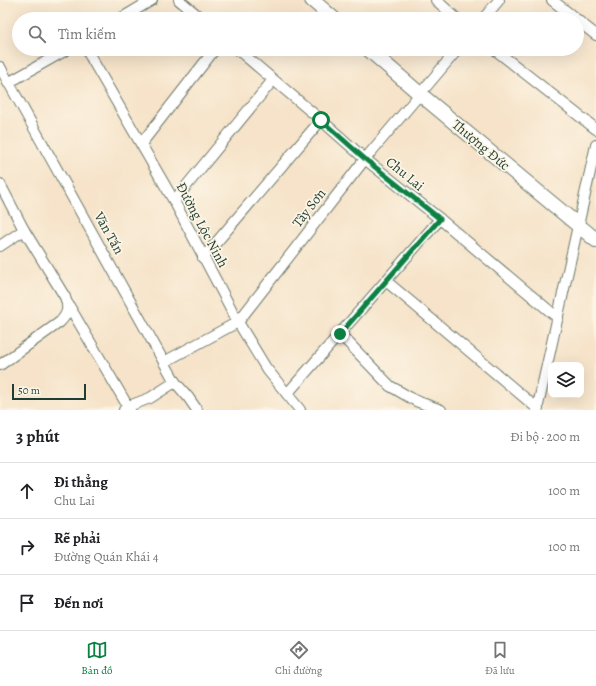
<!DOCTYPE html>
<html lang="vi">
<meta charset="utf-8">
<style>
body{margin:0;font-family:Alegreya,serif;background:#f2f2f2;color:#202124}
.controls{position:absolute;right:12px;bottom:12px;display:grid;overflow:hidden;border-radius:8px;box-shadow:0 4px 16px #0002}
.controls button{width:36px;height:36px;display:grid;place-items:center;padding:0;border:0;border-bottom:1px solid #e0e0e0;background:#fff;color:#202124;font:20px sans-serif}
.scale{position:absolute;left:12px;bottom:10px;width:74px;box-sizing:border-box;padding-left:4px;border:2px solid #1f3d34;border-top:0;font-size:11px;line-height:14px;white-space:nowrap;color:#1f3d34;-webkit-text-stroke:3px #fcf5e5;paint-order:stroke}
.stop{position:absolute;width:12px;height:12px;margin:-9px;border:3px solid #0b8043;border-radius:50%;background:#fff}
.stop.end{background:#0b8043;border-color:#fff;box-shadow:0 1px 4px #0008}
.list{margin:0;padding:0;list-style:none}
h2{display:flex;justify-content:space-between;align-items:center;height:52px;margin:0;padding:0 16px;font-size:17px}
h2 small{font-size:13px;font-weight:400;color:#757577}
.list li{display:grid;grid-template-columns:26px 1fr auto;gap:12px;align-items:center;box-sizing:border-box;height:56px;padding:0 16px;border-top:1px solid #e0e0e0}
.list b{display:block;font-size:15px;white-space:nowrap}
.list p{margin:0;font-size:13px;white-space:nowrap;color:#757577}
.list em{font-size:13px;font-style:normal;color:#757577}
.icon{flex:none;width:22px;height:22px;fill:none;stroke:currentColor;stroke-width:2;stroke-linecap:round;stroke-linejoin:round}
.map{position:relative;flex:none;width:596px;height:410px;overflow:hidden}
.search{position:absolute;background:#fff;box-shadow:0 4px 16px #0002;left:12px;right:12px;top:12px;height:44px;display:flex;align-items:center;gap:10px;box-sizing:border-box;padding:0 14px;border-radius:22px;color:#757577;font-size:15px}
.sheet{height:220px;background:#fff}
nav{display:flex;justify-content:space-around;align-items:center;box-sizing:border-box;height:56px;border-top:1px solid #e0e0e0;background:#fff;font-size:11px;color:#757577}
nav a{display:grid;justify-items:center;gap:2px}
nav .on{color:#0b8043}
.map>svg:first-child{display:block}
.lines{fill:none;stroke-linecap:round;stroke-linejoin:round}
.street-casing{stroke:#6a7768;stroke-width:12}
.secondary-casing{stroke:#6a7768;stroke-width:16}
.street{stroke:#fff;stroke-width:10}
.secondary{stroke:#fff;stroke-width:14}
.route{stroke:#0b8043;stroke-width:5}
.labels{text-anchor:middle;dominant-baseline:central;stroke-width:3.5;stroke-linejoin:round;paint-order:stroke}
.street-label{font-size:14px;fill:#1f3d34;stroke:#fcf5e5}
</style>
<div class="map">
<svg width="596" height="410" viewBox="0 0 596 410">
<rect width="100%" height="100%" fill="#fcf5e5"/>
<filter id="ink" filterUnits="userSpaceOnUse"><feTurbulence type="fractalNoise" baseFrequency=".025" numOctaves="2"/><feDisplacementMap in="SourceGraphic" scale="8" xChannelSelector="R" yChannelSelector="G"/><feConvolveMatrix kernelMatrix="1 2 1 2 8 2 1 2 1" color-interpolation-filters="sRGB"/></filter>
<filter id="wash" filterUnits="userSpaceOnUse"><feTurbulence type="fractalNoise" baseFrequency=".012" numOctaves="4" result="noise"/><feDisplacementMap in="SourceGraphic" scale="16" xChannelSelector="R" yChannelSelector="G"/><feGaussianBlur stdDeviation="0.9" result="paint"/><feColorMatrix in="noise" values="0 0 0 0 0 0 0 0 0 0 0 0 0 0 0 0 0 1.4 0 .05"/><feComposite in="paint" operator="in"/></filter>
<g filter="url(#wash)">
<rect width="100%" height="100%" fill="#f6e3c9"/>
</g>
<g filter="url(#ink)">
<g class="lines">
<defs>
<g id="street">
<polyline points="179,0 202,19"/>
<polyline points="436,0 457,19"/>
<polyline points="552,0 576,19"/>
<polyline points="120,19 152,0"/>
<polyline points="483,19 499,0"/>
<polyline points="577,20 596,35"/>
<polyline points="86,49 174,201 238,322 266,368 300,410"/>
<polyline points="237,49 321,120 365,159 440,219 558,318"/>
<polyline points="494,49 596,129"/>
<polyline points="0,67 175,382 188,397 197,410"/>
<polyline points="8,83 68,49"/>
<polyline points="141,144 215,49"/>
<path d="M 0,184 L 24,230 L 65,297 C 69,307 68,314 60,322 L 0,365"/>
<polyline points="174,201 273,80"/>
<polyline points="0,246 24,230"/>
<polyline points="203,258 321,120"/>
<polyline points="386,281 538,409"/>
<polyline points="68,304 130,410"/>
<polyline points="340,334 390,386 416,401 441,410"/>
<polyline points="164,362 238,322 365,159 458,49"/>
<polyline points="287,394 440,219"/>
<polyline points="124,410 129,406 150,398 175,382"/>
<polyline points="537,410 596,145"/>
</g>
<g id="secondary">
<polyline points="312,0 334,19"/>
<polyline points="368,49 420,94 596,240"/>
</g>
</defs>
<!-- street casing -->
<use href="#street" class="street-casing"/>
<!-- secondary casing -->
<use href="#secondary" class="secondary-casing"/>
<!-- street -->
<use href="#street" class="street"/>
<!-- secondary -->
<use href="#secondary" class="secondary"/>
</g>
</g>
<g class="lines" filter="url(#ink)">
<!-- route -->
<polyline class="route" points="321,120 365,159 440,219 340,334"/>
</g>
<g class="labels">
<!-- street labels -->
<g class="street-label">
<text transform="translate(481 145) rotate(40)">Thượng Đức</text>
<text transform="translate(405 174) rotate(39)">Chu Lai</text>
<text transform="translate(309 208) rotate(-52)">Tây Sơn</text>
<text transform="translate(202 225) rotate(62)">Đường Lộc Ninh</text>
<text transform="translate(109 233) rotate(61)">Văn Tấn</text>
</g>
</g>
</svg>
<div class="controls">
<button><svg class="icon" aria-label="layers" viewBox="0 0 24 24"><path d="M12 4l9 5-9 5-9-5zM3 14l9 5 9-5"/></svg></button>
</div>
<div class="scale">50 m</div>
<div class="stop" style="left:321px;top:120px"></div>
<div class="stop end" style="left:340px;top:334px"></div>
<div class="search"><svg class="icon" aria-label="search" viewBox="0 0 24 24"><circle cx="10" cy="10" r="6"/><path d="M15 15l6 6"/></svg>Tìm kiếm</div>
</div>
<section class="sheet">
<h2>3 phút<small>Đi bộ · 200 m</small></h2>
<ul class="list">
<li><svg class="icon" aria-label="ahead" viewBox="0 0 24 24"><path d="M12 20V5M6 11l6-6 6 6"/></svg><div><b>Đi thẳng</b><p>Chu Lai</p></div><em>100 m</em></li>
<li><svg class="icon" aria-label="right" viewBox="0 0 24 24"><path d="M7 20v-9h11M14 6l5 5-5 5"/></svg><div><b>Rẽ phải</b><p>Đường Quán Khái 4</p></div><em>100 m</em></li>
<li><svg class="icon" aria-label="arrive" viewBox="0 0 24 24"><path d="M6 21V4h12l-3 4 3 4H6"/></svg><div><b>Đến nơi</b></div></li>
</ul>
</section>
<nav>
<a class="on"><svg class="icon" aria-label="map" viewBox="0 0 24 24"><path d="M3 6l6-2 6 2 6-2v14l-6 2-6-2-6 2zM9 4v14M15 6v14"/></svg>Bản đồ</a>
<a><svg class="icon" aria-label="directions" viewBox="0 0 24 24"><path d="M12 3l9 9-9 9-9-9zM9 14v-3h6M13 9l2 2-2 2"/></svg>Chỉ đường</a>
<a><svg class="icon" aria-label="saved" viewBox="0 0 24 24"><path d="M7 4h10v16l-5-4-5 4z"/></svg>Đã lưu</a>
</nav>
